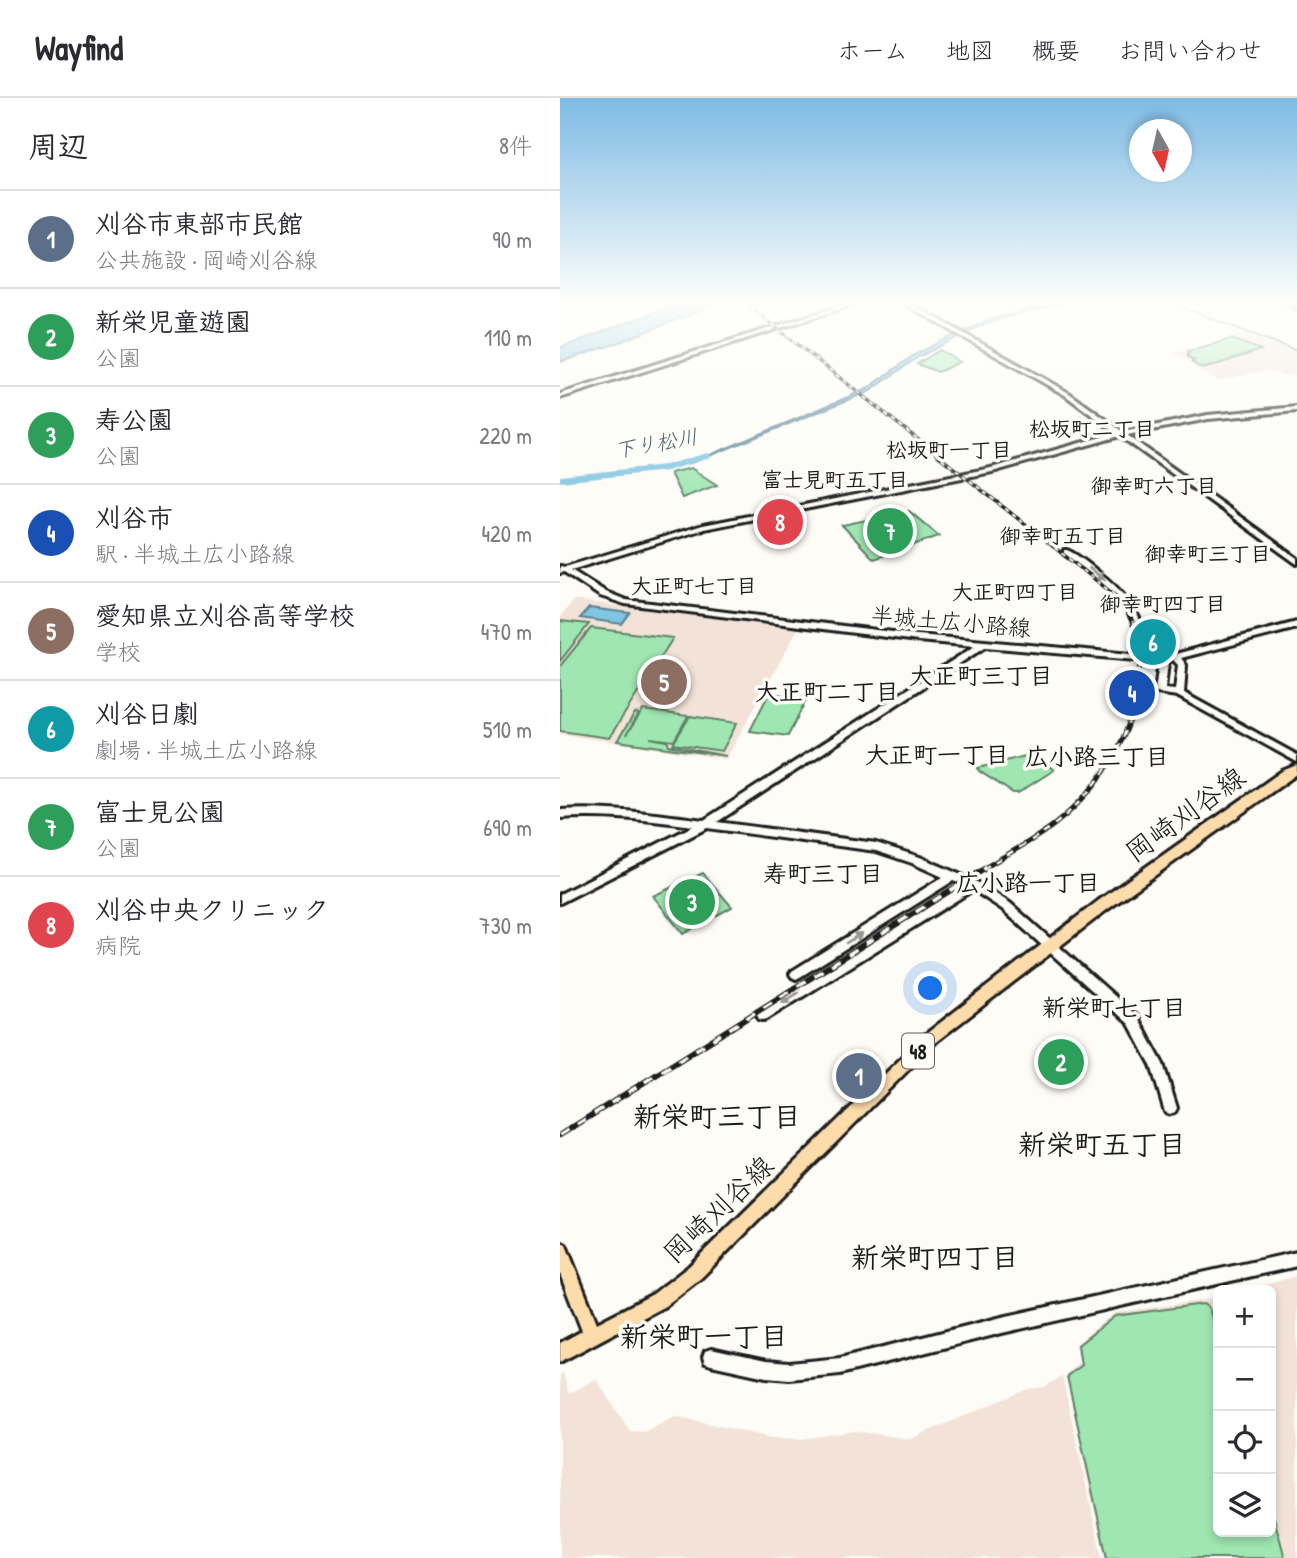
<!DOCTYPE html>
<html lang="ja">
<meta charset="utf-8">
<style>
body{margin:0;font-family:"Patrick Hand","Klee One",sans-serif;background:#f7f7f7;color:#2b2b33}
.controls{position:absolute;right:21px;bottom:21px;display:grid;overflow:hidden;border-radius:10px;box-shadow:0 4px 10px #0003}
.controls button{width:63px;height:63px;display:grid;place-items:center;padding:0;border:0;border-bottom:2px solid #e1e1e2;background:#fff;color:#2b2b33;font:35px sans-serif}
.compass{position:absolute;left:569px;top:21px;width:63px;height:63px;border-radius:50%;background:#fff;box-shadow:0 4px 10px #0003;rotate:172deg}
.you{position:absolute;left:371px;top:891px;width:24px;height:24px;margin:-18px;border:5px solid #fff;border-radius:50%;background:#1a73e8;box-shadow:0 0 0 10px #1a73e833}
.badge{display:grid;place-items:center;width:46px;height:46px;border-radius:50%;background:#0b8043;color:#fff;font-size:23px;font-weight:700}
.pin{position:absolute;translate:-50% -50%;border:4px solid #fff;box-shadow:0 2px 7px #0006}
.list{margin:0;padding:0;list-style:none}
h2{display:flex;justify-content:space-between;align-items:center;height:91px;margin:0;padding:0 28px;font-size:30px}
h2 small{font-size:23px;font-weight:400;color:#7c7c81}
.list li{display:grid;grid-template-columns:46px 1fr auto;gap:21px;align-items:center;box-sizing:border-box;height:98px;padding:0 28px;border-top:2px solid #e1e1e2}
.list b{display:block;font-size:26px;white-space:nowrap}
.list p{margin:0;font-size:23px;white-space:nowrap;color:#7c7c81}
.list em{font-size:23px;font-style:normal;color:#7c7c81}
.icon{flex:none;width:38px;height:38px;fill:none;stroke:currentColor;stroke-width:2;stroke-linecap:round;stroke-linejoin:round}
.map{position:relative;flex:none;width:737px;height:1460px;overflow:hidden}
header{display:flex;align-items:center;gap:42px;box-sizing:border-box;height:98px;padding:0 35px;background:#fff;border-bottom:2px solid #e1e1e2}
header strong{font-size:33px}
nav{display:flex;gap:38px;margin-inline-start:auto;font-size:24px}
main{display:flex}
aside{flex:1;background:#fff}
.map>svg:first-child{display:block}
.built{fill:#f2e2d7}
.green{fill:#a0e6b2;stroke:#5e8167;stroke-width:2}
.water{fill:#80c5e1;stroke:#588192;stroke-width:2}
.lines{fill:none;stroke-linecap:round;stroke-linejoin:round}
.stream{stroke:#588192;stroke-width:2}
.river{fill:#80c5e1;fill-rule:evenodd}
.secondary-casing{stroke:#1c1c1c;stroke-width:6}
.primary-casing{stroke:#1c1c1c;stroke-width:6}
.secondary{fill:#fdfcf7;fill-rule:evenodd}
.primary{fill:#fddcac;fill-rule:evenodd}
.rail-far2-casing{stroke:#1c1c1c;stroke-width:3.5}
.rail-far1-casing{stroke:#1c1c1c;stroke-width:5}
.rail-casing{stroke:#1c1c1c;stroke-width:6}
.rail-far2{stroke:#fdfcf7;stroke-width:2;stroke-dasharray:4.5;stroke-linecap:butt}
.rail-far1{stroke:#fdfcf7;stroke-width:2.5;stroke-dasharray:7;stroke-linecap:butt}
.rail{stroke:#fdfcf7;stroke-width:3.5;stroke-dasharray:10;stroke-linecap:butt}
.oneway{fill:#989794}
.labels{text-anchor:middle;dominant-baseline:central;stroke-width:7;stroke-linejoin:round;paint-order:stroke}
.far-neighbourhood-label{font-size:21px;font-weight:bold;fill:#1c1c1c;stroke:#fdfcf7}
.far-water-label{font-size:21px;font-style:italic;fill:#44606b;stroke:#fdfcf7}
.shield{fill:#fdfcf7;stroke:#605f5e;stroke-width:2}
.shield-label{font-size:21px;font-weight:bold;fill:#1c1c1c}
.street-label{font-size:23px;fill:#1c1c1c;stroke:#fdfcf7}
.neighbourhood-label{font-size:24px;font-weight:bold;fill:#1c1c1c;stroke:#fdfcf7}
.near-street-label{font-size:28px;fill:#1c1c1c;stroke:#fdfcf7}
.near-neighbourhood-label{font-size:28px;font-weight:bold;fill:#1c1c1c;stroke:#fdfcf7}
</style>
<header>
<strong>Wayfind</strong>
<nav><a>ホーム</a><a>地図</a><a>概要</a><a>お問い合わせ</a></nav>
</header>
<main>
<aside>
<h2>周辺<small>8件</small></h2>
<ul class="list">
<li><span class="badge" style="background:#5c6f8a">1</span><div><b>刈谷市東部市民館</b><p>公共施設 · 岡崎刈谷線</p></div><em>90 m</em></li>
<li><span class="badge" style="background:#2e9e5b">2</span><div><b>新栄児童遊園</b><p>公園</p></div><em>110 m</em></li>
<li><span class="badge" style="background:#2e9e5b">3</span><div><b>寿公園</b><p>公園</p></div><em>220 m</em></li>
<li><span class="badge" style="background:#1a4fb4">4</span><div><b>刈谷市</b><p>駅 · 半城土広小路線</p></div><em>420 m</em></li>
<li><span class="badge" style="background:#8d6e63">5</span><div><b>愛知県立刈谷高等学校</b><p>学校</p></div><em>470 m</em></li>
<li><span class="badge" style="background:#0f9aa8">6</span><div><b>刈谷日劇</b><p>劇場 · 半城土広小路線</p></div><em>510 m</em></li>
<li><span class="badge" style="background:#2e9e5b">7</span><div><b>富士見公園</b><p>公園</p></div><em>690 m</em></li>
<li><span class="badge" style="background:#e0444e">8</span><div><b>刈谷中央クリニック</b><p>病院</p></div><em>730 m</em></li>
</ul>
</aside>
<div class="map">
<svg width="737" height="1460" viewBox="0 0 737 1460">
<rect width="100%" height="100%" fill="#fdfcf7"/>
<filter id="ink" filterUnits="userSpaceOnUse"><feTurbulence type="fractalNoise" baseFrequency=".0143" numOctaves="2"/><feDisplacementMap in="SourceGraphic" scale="14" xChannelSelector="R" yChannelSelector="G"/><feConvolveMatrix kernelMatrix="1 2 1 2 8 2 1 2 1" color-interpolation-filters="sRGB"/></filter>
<g filter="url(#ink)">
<!-- built -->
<g class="built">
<polygon points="687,235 737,256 737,276 732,279 705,272 659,283 632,269 634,266 614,255"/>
<polygon points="14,502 238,531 166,661 0,636 0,519"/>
<polygon points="737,1178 737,1460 545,1460 505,1277 519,1264 516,1246 554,1215 658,1200 658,1434 711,1434 711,1192 687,1192"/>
<polygon points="3,1275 9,1296 36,1281 70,1333 84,1334 115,1318 212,1340 242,1341 295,1333 350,1341 468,1291 485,1289 502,1278 542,1460 0,1460 0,1277"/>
</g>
<!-- green -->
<g class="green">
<polygon points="671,241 701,252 643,271 631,264 634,262 628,259 628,253"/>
<polygon points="380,252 400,264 378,274 357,266"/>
<polygon points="131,370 157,387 122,400 110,375"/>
<polygon points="349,413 379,438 314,461 282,427"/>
<polygon points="0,523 29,526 0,563"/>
<polygon points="31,530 113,540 49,640 0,633 0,568"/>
<polygon points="209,595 247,600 228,638 190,633"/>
<polygon points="83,612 128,618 114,643 90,640 107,643 109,647 166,658 57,643 75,615 79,616 66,637"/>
<polygon points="130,618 177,625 162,653 113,646"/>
<polygon points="473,656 494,672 458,695 453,695 419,673 418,670"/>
<polygon points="143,775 172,809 123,836 93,798"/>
<polygon points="499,947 518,971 503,980 483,956"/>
<polygon points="643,1206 649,1210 658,1242 658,1434 711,1434 711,1409 725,1460 547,1460 507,1278 521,1267 518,1247 555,1218"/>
</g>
<!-- water -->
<g class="water">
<polygon points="122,204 161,204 52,247 0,264 0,250"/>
<polygon points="491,204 510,204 447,219 418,229 358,259 310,293 144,360 131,365 128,363 143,360 307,291 354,257 392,238 429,222"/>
<polygon points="29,510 70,515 62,526 20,520"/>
</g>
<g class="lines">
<!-- stream -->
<g class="stream">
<polyline points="442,204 452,209"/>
<polyline points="609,204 737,253"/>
<polyline points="183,238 291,204"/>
<polyline points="0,296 67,275"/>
</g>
<!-- river -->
<polygon class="river" points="147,355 152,358 150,360 106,373 0,384 0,378 105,367"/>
<defs>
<g id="secondary">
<polygon points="293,204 302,204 0,300 0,296"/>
<path d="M 341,204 L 348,204 L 509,295 L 563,334 L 648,317 L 737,309 L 737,313 L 648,321 L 567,337 L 737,460 L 737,466 L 560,338 L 432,374 L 144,431 L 11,472 L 46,494 L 66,502 L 358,537 L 582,557 C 574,503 545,486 504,456 L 504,452 L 507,452 C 517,456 526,464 535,471 C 567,495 584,518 591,558 L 604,559 L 737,524 L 737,530 L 621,560 L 626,567 L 624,595 L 737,657 L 737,664 L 617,598 L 597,595 L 595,593 L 599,564 L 425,549 L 157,724 L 316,745 L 360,759 L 417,784 L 450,805 L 577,918 L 603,966 L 617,1010 L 615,1014 L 610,1016 L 605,1014 L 591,967 L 569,926 L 442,811 L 413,792 L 207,921 L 203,922 L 199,921 L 197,917 L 199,913 L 403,787 L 393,783 L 240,879 L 236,881 L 232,879 L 230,876 L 232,873 L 383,779 L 352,765 L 316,753 L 147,730 L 0,805 L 0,796 L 133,728 C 88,722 45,717 0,720 L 0,712 C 49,709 96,716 144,722 L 415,548 L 358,543 L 65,506 L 40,498 L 4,474 L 0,475 L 0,468 L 5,469 L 143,427 L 431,370 L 556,335 L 505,297 ZM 613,562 L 618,567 L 615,592 L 605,591 L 608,564 Z"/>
<polygon points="737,1154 737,1168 442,1235 280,1276 229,1281 206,1279 151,1267 145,1265 143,1259 145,1253 151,1251 206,1263 229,1265 280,1260 442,1219"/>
</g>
<g id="primary">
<polygon points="725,204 737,206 737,210 726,205"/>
<polygon points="737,667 737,676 548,811 377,943 141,1180 105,1208 0,1264 0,1245 22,1233 0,1176 0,1144 6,1147 37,1225 93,1196 129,1168 367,935 538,803 722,673"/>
</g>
</defs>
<!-- secondary casing -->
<use href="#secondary" class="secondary-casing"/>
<!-- primary casing -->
<use href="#primary" class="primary-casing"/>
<!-- secondary -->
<use href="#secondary" class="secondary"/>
<!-- primary -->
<use href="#primary" class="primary"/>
<defs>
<polyline id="rail-far2" points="184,204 557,499 570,517 577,535"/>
<path id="rail-far1" d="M 423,771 C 447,756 473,743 495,726 C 552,681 592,606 576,533"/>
<polyline id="rail" points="0,1037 426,770"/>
</defs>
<!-- rail-far2 casing -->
<use href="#rail-far2" class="rail-far2-casing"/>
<!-- rail-far1 casing -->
<use href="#rail-far1" class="rail-far1-casing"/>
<!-- rail casing -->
<use href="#rail" class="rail-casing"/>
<!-- rail-far2 -->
<use href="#rail-far2" class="rail-far2"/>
<!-- rail-far1 -->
<use href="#rail-far1" class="rail-far1"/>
<!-- rail -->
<use href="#rail" class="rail"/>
</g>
<!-- one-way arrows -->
<defs><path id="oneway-solid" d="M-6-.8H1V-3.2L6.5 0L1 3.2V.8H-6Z" transform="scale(1.75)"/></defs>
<g class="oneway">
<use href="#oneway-solid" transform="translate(537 476) rotate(37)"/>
<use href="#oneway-solid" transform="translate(294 840) rotate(-32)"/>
<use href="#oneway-solid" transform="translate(230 900) rotate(148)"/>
</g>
</g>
<!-- sky -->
<linearGradient id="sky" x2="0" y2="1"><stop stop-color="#7ebbe5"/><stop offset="0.5" stop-color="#fefefb"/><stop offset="1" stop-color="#fefefb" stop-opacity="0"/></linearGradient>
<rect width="737" height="409" fill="url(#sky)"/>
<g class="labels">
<!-- far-neighbourhood labels -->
<g class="far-neighbourhood-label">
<text x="532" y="330">松坂町二丁目</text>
<text x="389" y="351">松坂町一丁目</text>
<text x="275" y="381">富士見町五丁目</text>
<text x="594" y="387">御幸町六丁目</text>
<text x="503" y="437">御幸町五丁目</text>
<text x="648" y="455">御幸町三丁目</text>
<text x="134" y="487">大正町七丁目</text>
<text x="455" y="493">大正町四丁目</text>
<text x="603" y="505">御幸町四丁目</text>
</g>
<!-- far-water labels -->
<g class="far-water-label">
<text transform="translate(96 345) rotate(-10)">下り松川</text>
</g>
<!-- shield labels -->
<rect class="shield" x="342" y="935.5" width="32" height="35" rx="5"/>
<g class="shield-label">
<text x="358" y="953">48</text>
</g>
<!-- street labels -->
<g class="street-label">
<text transform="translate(391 523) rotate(5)">半城土広小路線</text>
</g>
<!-- neighbourhood labels -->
<g class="neighbourhood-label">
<text x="421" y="577">大正町三丁目</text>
<text x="267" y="593">大正町二丁目</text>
<text x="377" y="656">大正町一丁目</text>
<text x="537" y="658">広小路三丁目</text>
<text x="263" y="775">寿町三丁目</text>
<text x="468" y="784">広小路一丁目</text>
<text x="554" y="909">新栄町七丁目</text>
</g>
<!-- near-street labels -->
<g class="near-street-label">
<text transform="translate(625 716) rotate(-36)">岡崎刈谷線</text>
<text transform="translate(158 1111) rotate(-44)">岡崎刈谷線</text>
</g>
<!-- near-neighbourhood labels -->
<g class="near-neighbourhood-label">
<text x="157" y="1018">新栄町三丁目</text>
<text x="542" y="1046">新栄町五丁目</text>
<text x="375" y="1159">新栄町四丁目</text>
<text x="144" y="1238">新栄町一丁目</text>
</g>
</g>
</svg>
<div class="controls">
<button>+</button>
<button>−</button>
<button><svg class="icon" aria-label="locate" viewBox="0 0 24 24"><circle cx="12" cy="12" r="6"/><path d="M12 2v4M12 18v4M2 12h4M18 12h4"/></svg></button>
<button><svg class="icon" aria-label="layers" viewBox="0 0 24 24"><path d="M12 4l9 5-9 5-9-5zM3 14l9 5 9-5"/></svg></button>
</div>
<svg class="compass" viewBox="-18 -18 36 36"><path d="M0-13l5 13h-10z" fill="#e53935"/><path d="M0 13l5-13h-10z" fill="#7c7c81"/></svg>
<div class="you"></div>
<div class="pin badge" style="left:299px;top:978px;background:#5c6f8a">1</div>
<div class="pin badge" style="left:501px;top:964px;background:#2e9e5b">2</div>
<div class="pin badge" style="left:132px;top:804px;background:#2e9e5b">3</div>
<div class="pin badge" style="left:572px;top:595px;background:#1a4fb4">4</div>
<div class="pin badge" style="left:104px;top:584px;background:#8d6e63">5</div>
<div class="pin badge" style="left:593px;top:544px;background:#0f9aa8">6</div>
<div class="pin badge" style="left:330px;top:433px;background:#2e9e5b">7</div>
<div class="pin badge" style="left:220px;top:424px;background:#e0444e">8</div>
</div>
</main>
